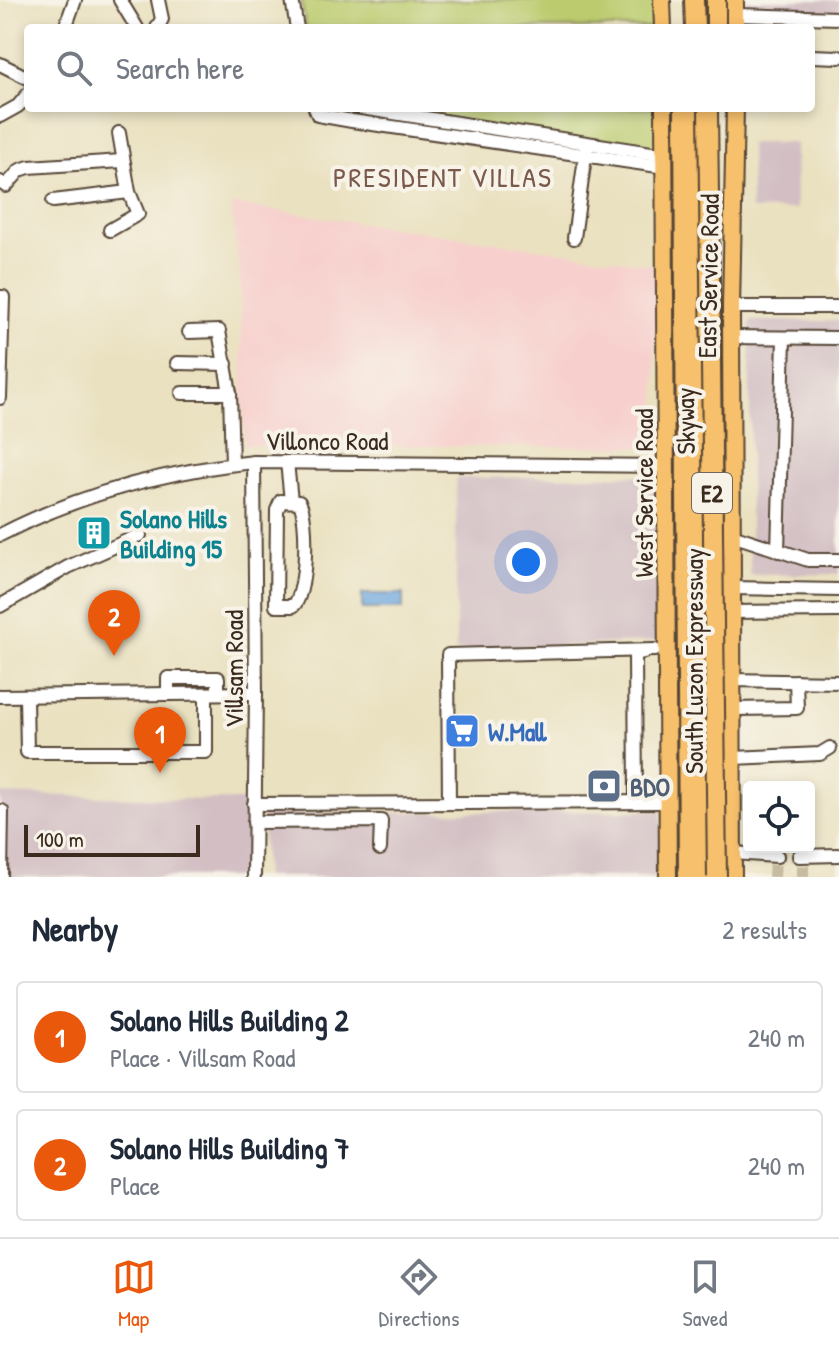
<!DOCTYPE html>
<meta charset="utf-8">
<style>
body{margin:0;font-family:"Patrick Hand",sans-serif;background:#f2f2f3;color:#1f2937}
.controls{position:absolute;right:24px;bottom:24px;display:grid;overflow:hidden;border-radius:8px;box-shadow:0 4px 12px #0003}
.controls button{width:72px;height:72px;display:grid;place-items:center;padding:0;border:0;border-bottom:2px solid #e0e1e3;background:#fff;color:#1f2937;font:40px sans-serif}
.scale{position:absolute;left:24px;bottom:20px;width:176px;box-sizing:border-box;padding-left:8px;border:4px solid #3b2a1e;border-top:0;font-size:22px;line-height:28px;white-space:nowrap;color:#3b2a1e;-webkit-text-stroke:6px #f7f3e8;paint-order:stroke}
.you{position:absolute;left:526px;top:562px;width:28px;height:28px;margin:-20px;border:6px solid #fff;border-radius:50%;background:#1a73e8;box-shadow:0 0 0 12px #1a73e833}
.badge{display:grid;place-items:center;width:52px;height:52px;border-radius:50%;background:#ea580c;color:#fff;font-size:26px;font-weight:700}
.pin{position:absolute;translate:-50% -66px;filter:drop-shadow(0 2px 4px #0008)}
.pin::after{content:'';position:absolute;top:42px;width:28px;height:24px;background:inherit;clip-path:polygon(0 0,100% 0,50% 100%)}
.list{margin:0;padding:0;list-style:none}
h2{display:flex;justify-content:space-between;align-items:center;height:104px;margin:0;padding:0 32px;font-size:34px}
h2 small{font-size:26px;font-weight:400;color:#747a83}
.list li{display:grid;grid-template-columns:52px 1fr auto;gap:24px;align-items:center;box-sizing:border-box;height:112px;margin:0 16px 16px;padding:0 16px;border:2px solid #e0e1e3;border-radius:8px}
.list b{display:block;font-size:30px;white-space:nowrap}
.list p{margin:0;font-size:26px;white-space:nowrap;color:#747a83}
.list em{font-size:26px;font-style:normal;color:#747a83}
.icon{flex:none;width:44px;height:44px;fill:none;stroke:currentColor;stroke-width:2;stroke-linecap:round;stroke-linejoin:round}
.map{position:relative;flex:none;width:839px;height:877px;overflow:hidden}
.search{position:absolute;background:#fff;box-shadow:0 4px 12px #0003;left:24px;right:24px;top:24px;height:88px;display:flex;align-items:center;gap:20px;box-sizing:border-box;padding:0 28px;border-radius:8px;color:#747a83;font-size:30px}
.sheet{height:360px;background:#fff}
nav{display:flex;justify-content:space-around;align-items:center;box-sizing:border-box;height:112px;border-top:2px solid #e0e1e3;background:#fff;font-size:22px;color:#747a83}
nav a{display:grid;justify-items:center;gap:4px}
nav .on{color:#ea580c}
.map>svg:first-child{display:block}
.built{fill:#f7d0cd}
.industrial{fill:#d2bec3}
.green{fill:#bbcb6d;stroke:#7b7a46;stroke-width:2}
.water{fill:#70a9df;stroke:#566a7e;stroke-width:2}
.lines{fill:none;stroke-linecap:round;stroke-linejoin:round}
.minor-tunnel{stroke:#c7bca0;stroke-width:12;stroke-dasharray:12 6;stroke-linecap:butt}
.minor-casing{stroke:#554536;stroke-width:16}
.major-casing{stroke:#554536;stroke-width:20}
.highway-casing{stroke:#554536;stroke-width:22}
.minor{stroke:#fff;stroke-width:12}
.major{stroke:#f7c06c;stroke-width:16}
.highway{stroke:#f7c06c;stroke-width:18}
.highway-bridge-casing{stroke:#554536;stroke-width:22;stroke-linecap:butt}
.highway-bridge{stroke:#f7c06c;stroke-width:18}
.labels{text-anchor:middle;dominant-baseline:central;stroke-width:8;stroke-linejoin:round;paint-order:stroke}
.shield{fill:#f7f3e8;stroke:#73665b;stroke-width:2}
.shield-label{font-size:24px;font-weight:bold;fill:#3b2a1e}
.street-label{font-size:26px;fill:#3b2a1e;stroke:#f7f3e8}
.culture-label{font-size:26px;font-weight:bold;fill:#0d838f;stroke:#f7f3e8;text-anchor:start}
.shop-label{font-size:26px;font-weight:bold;fill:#366cbe;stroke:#f7f3e8;text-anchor:start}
.service-label{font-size:26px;font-weight:bold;fill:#4e5e75;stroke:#f7f3e8;text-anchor:start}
.neighbourhood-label{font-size:28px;letter-spacing:2px;fill:#7b5a4c;stroke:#f7f3e8}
</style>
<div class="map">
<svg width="839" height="877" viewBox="0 0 839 877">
<rect width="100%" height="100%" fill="#f7f3e8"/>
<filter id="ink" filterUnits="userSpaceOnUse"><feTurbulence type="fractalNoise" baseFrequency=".0125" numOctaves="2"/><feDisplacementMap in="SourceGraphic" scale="16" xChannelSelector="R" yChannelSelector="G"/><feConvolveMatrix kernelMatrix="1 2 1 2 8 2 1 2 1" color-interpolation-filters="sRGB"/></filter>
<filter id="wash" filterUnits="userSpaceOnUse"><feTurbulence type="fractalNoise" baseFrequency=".006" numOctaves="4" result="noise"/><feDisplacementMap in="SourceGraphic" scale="32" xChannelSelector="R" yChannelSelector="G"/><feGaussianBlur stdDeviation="1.8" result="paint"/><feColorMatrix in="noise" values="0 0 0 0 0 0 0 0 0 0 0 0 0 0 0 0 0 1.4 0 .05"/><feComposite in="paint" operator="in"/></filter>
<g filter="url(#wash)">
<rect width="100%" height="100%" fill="#eae1c0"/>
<!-- built -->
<polygon class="built" points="231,204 654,265 657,447 244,445 240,275"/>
<!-- industrial -->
<g class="industrial">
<polygon points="748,0 839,0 839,14 747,11"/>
<polygon points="750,143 795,143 796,209 751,210"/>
<polygon points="750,321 839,321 839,574 750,575"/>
<polygon points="661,475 661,641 456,651 456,478"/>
<polygon points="0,794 248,801 248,877 0,877"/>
<polygon points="661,811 661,877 265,877 262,813"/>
</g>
<!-- green -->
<g class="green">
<polygon points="301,0 659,0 658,28 306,28"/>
<polygon points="332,108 657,108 656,161 352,117"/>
</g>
<!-- water -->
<rect class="water" x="362" y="594" width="41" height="15"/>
</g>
<g filter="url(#ink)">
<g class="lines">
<!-- minor-tunnel -->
<polyline class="minor-tunnel" points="774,877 775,860 781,854 799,856 803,864 803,877"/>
<defs>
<g id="minor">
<polyline points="120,0 137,28"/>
<polyline points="292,0 297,28"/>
<polyline points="735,15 839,18"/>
<polyline points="65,28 75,0"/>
<polyline points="157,28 162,19 158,0"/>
<polyline points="811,56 839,57"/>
<polyline points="0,64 28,78"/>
<polyline points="315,108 318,115 352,121 665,167"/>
<polyline points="361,108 664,155"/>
<polyline points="0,116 18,106 28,94"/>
<polyline points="0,182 6,186 20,170 29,167 122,161"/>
<polyline points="53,201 129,192"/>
<polyline points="110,230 138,214 129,192 119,133"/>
<polyline points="574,238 586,150"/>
<polyline points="0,297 3,297 0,398"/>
<polyline points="731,307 839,307"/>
<polyline points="189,332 219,331 230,393 232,464"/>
<polyline points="731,337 839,338"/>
<polyline points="177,363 226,364"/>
<polyline points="182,393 230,393"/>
<polyline points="254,462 256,693 254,877"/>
<polyline points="287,462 291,501"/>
<path d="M 281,501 L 299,502 C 309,516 307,595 293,606 L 276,606 L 277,510 Z"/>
<path d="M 0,535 C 80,494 164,471 254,462 L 667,466"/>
<polyline points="732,535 808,560 839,560"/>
<polyline points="778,551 784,338"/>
<polyline points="731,588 839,590"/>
<polyline points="0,606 68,567 140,535"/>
<polyline points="731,612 839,611"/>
<polyline points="731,680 839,682"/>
<polyline points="168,693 168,678 218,678 218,693"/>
<polyline points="0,696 256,693"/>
<polyline points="26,696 27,752 206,752 206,694"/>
<polyline points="733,709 797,708 796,681"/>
<polyline points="733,758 820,754 830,748"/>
<polyline points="636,802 635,654 644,652"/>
<polyline points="449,803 448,655 655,650"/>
<polyline points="254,804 667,802"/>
<polyline points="254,822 381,821 380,849"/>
<polyline points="733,853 777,856"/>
<polyline points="799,856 839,855"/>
<polyline points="1,877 2,811"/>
</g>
<g id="major">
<polyline points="662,0 663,28"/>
<polyline points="735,0 735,28"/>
<polyline points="664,108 668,877"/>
<polyline points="733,877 731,307 735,108"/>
</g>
<g id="highway">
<polyline points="694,0 695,28"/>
<polyline points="716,0 716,28"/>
<polyline points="684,108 688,877"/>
<polyline points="696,108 703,877"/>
</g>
</defs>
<!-- minor casing -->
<use href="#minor" class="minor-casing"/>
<!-- major casing -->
<use href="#major" class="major-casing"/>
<!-- highway casing -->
<use href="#highway" class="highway-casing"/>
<!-- minor -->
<use href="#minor" class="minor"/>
<!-- major -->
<use href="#major" class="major"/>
<!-- highway -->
<use href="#highway" class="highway"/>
<defs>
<polyline id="highway-bridge" points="708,108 717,877"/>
</defs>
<!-- highway-bridge casing -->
<use href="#highway-bridge" class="highway-bridge-casing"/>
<!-- highway-bridge -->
<use href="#highway-bridge" class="highway-bridge"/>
</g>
</g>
<!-- icons -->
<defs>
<symbol id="building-square" viewBox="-11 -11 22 22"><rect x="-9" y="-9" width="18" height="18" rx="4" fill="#0f9aa8" stroke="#f7f3e8"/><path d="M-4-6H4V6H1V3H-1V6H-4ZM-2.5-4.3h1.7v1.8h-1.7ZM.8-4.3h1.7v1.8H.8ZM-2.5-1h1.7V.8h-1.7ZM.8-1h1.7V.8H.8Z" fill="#fff"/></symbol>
<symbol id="supermarket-square" viewBox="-11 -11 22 22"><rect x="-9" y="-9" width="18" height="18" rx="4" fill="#3f7fe0" stroke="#f7f3e8"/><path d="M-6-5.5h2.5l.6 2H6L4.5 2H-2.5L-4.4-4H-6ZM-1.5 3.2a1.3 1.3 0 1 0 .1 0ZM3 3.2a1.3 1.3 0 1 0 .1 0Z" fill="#fff"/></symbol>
<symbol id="bank-square" viewBox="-11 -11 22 22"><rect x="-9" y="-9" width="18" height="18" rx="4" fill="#5c6f8a" stroke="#f7f3e8"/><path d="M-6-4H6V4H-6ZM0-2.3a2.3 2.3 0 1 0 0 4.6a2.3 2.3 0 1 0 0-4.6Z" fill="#fff"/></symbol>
</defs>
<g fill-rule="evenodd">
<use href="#building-square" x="74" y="513" width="40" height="40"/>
<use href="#supermarket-square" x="442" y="711" width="40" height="40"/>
<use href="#bank-square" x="584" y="766" width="40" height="40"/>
</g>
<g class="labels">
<!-- shield labels -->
<rect class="shield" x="692" y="473" width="40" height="40" rx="6"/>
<g class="shield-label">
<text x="712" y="493">E2</text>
</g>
<!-- street labels -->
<g class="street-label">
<text transform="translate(708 276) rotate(-89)">East Service Road</text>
<text transform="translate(685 421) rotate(-91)">Skyway</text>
<text x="327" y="440">Villonco Road</text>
<text transform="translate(643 493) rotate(-90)">West Service Road</text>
<text transform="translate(693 661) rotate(-90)">South Luzon Expressway</text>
<text transform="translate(233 669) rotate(-90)">Villsam Road</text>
</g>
<!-- culture labels -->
<g class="culture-label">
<text x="120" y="518">Solano Hills<tspan x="120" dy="30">Building 15</tspan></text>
</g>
<!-- shop labels -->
<g class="shop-label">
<text x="488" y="731">W.Mall</text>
</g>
<!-- service labels -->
<g class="service-label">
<text x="630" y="786">BDO</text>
</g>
<!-- neighbourhood labels -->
<g class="neighbourhood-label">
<text x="443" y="177">PRESIDENT VILLAS</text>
</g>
</g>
</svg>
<div class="controls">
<button><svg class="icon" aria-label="locate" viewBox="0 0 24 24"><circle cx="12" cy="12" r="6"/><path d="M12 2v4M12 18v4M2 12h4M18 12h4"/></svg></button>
</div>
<div class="scale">100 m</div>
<div class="you"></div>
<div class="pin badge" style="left:160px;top:773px">1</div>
<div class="pin badge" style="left:114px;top:656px">2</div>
<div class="search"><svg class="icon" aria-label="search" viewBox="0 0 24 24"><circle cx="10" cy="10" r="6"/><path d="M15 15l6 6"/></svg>Search here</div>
</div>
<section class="sheet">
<h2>Nearby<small>2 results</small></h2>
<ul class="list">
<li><span class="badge">1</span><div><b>Solano Hills Building 2</b><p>Place · Villsam Road</p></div><em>240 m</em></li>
<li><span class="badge">2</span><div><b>Solano Hills Building 7</b><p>Place</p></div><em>240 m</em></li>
</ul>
</section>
<nav>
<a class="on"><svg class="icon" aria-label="map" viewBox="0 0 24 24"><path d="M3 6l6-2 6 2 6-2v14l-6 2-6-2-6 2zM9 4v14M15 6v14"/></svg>Map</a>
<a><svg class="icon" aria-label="directions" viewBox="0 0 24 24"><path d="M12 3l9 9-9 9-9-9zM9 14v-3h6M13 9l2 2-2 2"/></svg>Directions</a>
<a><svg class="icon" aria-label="saved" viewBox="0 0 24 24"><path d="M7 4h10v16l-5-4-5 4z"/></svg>Saved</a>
</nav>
